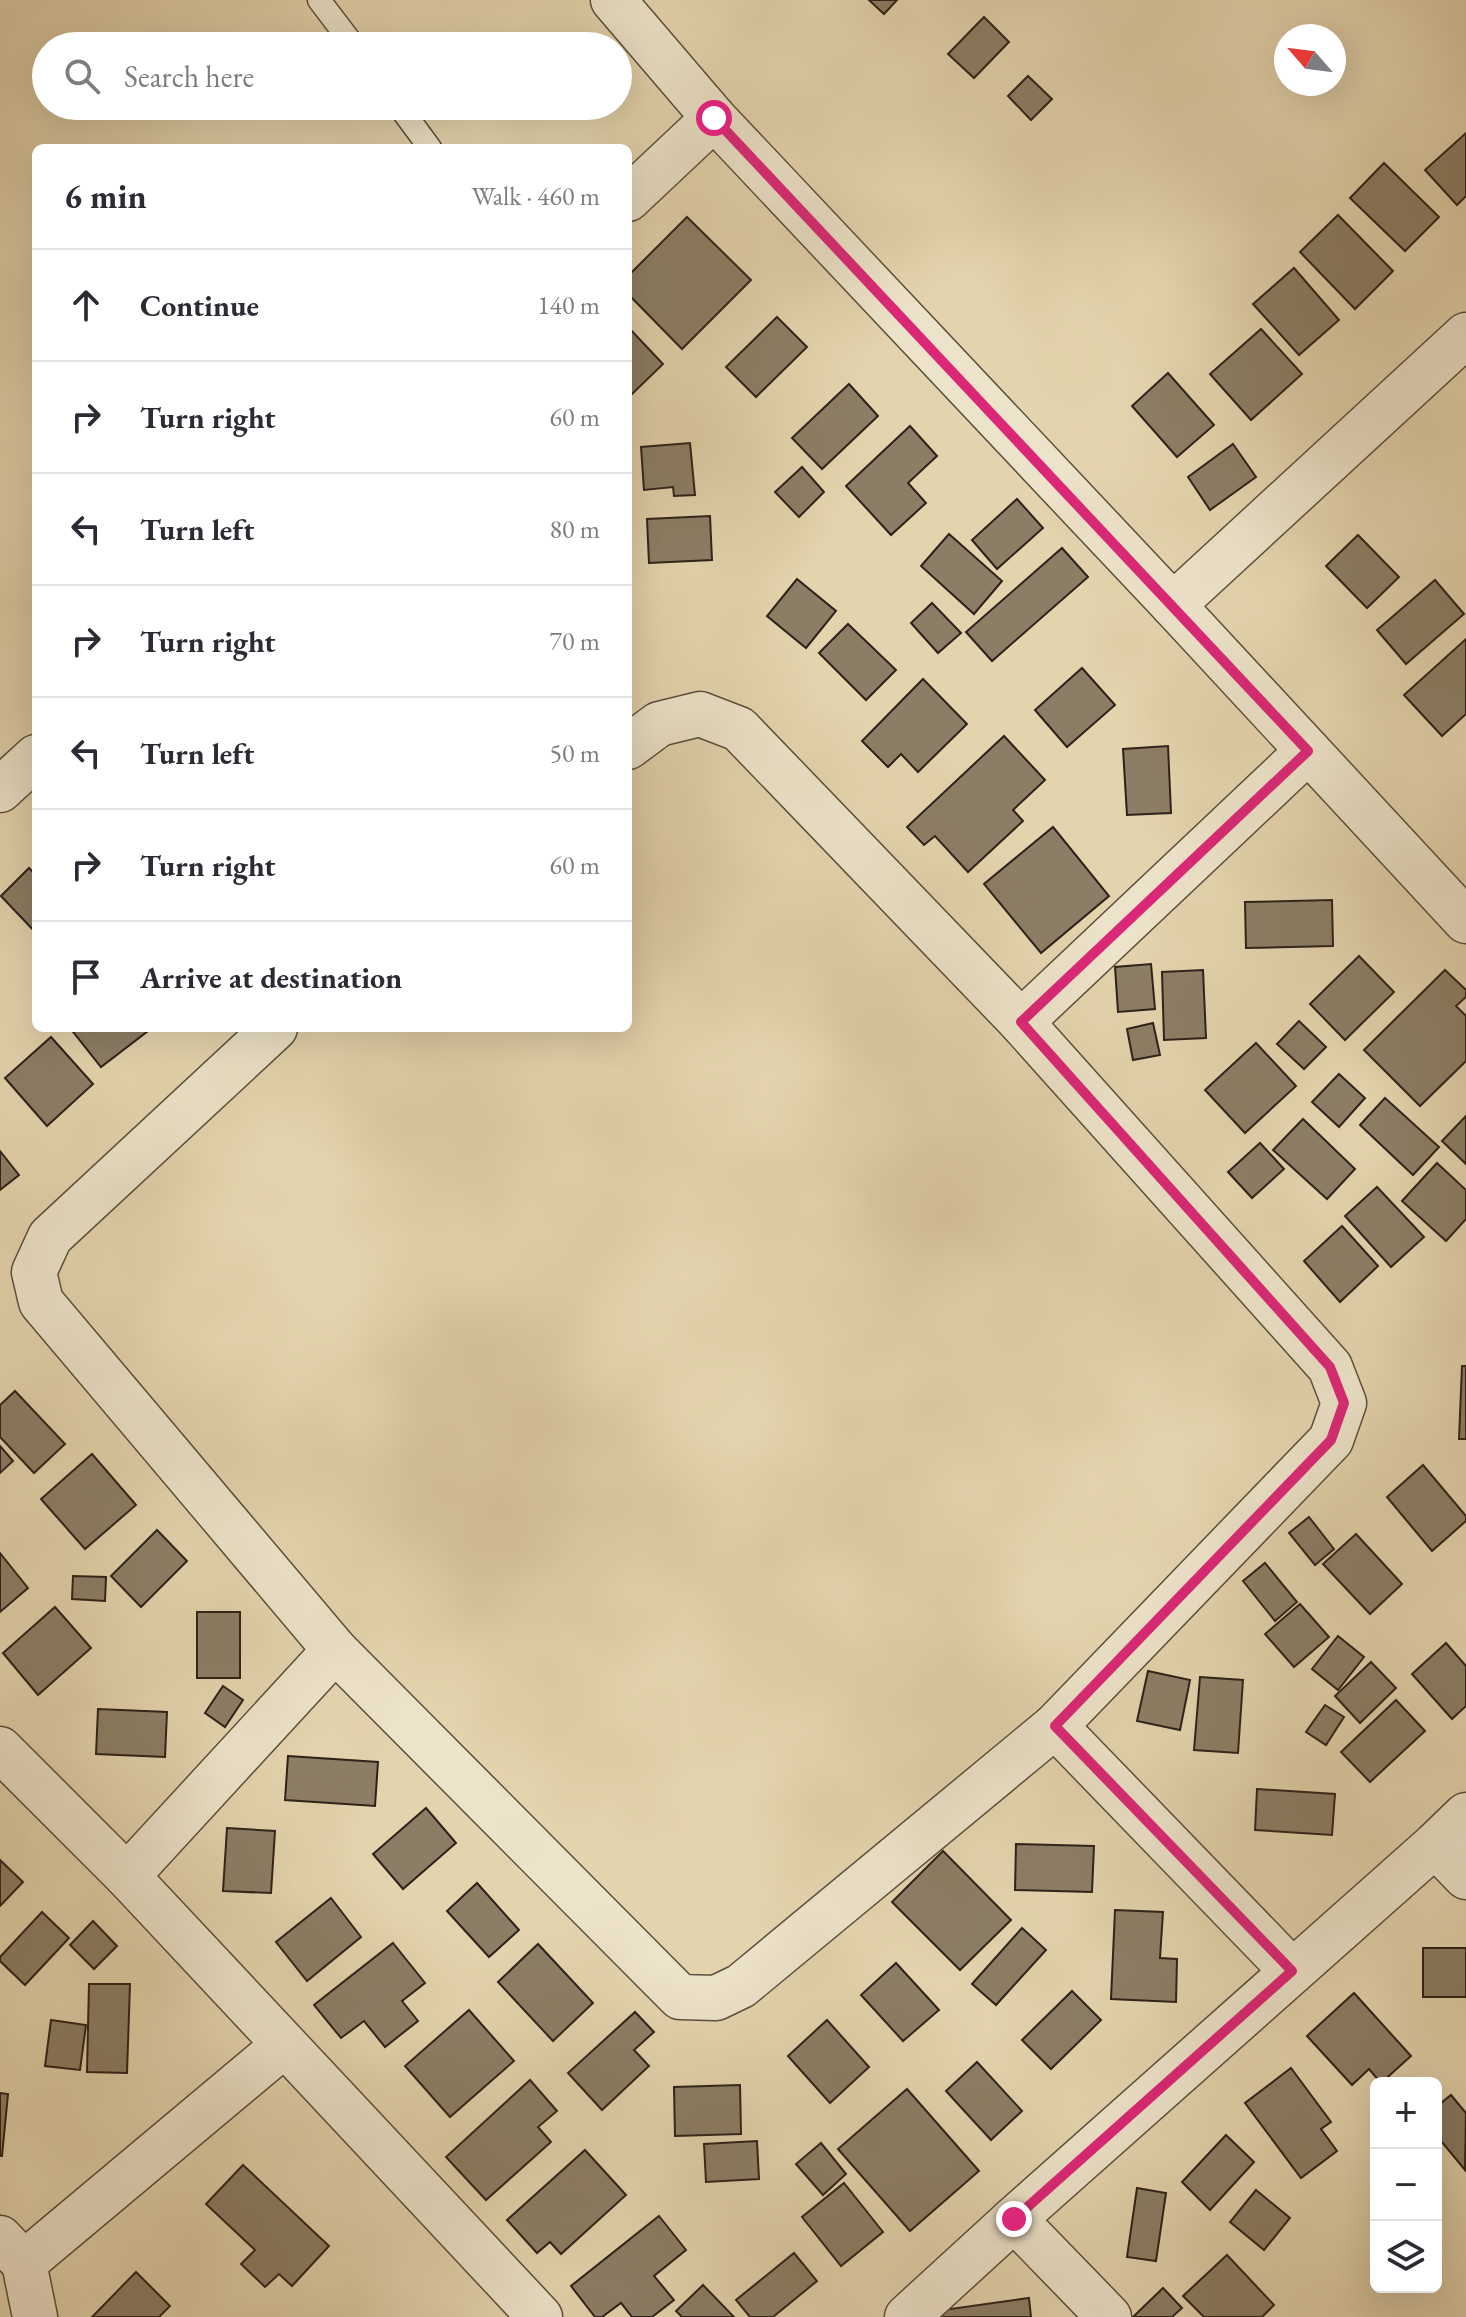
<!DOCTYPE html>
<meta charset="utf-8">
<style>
body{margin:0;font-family:"EB Garamond",serif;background:#f7f7f7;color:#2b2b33}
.controls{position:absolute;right:24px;bottom:24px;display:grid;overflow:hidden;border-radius:12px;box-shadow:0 8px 32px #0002}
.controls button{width:72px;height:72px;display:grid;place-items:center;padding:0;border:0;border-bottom:2px solid #e1e1e2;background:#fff;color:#2b2b33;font:40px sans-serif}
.compass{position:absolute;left:1274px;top:24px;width:72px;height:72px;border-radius:50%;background:#fff;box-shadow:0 8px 32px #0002;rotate:298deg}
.stop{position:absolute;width:24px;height:24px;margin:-18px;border:6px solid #db2777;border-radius:50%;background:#fff}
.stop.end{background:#db2777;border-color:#fff;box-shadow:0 2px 8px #0008}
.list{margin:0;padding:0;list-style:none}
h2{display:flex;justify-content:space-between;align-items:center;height:104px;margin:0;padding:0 32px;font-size:34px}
h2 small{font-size:26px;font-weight:400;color:#7c7c81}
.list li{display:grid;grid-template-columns:52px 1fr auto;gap:24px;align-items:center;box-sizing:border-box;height:112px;padding:0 32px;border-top:2px solid #e1e1e2}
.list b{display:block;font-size:30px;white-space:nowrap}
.list em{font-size:26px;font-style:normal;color:#7c7c81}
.icon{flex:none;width:44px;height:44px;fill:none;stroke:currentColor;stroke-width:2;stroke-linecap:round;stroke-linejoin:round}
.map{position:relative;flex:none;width:1466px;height:2317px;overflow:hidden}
.search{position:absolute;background:#fff;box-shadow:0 8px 32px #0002;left:32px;top:32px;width:600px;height:88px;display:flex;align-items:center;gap:20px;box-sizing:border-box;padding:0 28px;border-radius:44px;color:#7c7c81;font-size:30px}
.panel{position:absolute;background:#fff;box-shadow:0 8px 32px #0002;left:32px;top:144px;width:600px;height:888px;border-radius:12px}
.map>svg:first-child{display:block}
.building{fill:#8c7e66;stroke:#2d2119;stroke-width:2}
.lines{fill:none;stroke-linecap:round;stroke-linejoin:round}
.service-casing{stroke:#5b4e3e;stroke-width:25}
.minor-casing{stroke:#5b4e3e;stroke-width:47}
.service{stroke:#ede3ca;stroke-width:22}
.minor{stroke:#ede3ca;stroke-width:44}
.route{stroke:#db2777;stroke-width:10}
</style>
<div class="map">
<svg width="1466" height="2317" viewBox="0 0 1466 2317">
<rect width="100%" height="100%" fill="#e4d4ad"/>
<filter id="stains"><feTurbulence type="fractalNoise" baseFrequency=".0025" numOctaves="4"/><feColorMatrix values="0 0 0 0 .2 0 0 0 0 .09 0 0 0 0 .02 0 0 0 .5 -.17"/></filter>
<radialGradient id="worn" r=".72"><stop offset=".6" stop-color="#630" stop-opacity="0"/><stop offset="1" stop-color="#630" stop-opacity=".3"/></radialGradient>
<!-- building -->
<g class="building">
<polygon points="869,0 897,0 884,14"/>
<polygon points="984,17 1009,42 974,78 948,54"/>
<polygon points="1028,76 1052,99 1031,120 1008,96"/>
<polygon points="1466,133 1466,196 1457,205 1425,170"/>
<polygon points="1384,163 1439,217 1405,251 1350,198"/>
<polygon points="1338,215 1393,271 1355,309 1300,252"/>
<polygon points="687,217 751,280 682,349 628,294 628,276"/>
<polygon points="1294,268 1339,320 1299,355 1253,304"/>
<polygon points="777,317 807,347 756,397 726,367"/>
<polygon points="628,327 663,364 628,398"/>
<polygon points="1261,329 1302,374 1251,420 1210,374"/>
<polygon points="1168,373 1214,425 1177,457 1132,406"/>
<polygon points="849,384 878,416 822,469 792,438"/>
<polygon points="910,426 937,456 908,483 926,503 891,535 846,486"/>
<polygon points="690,443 695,495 674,496 673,487 644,490 641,447"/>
<polygon points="1233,444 1256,477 1210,510 1188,477"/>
<polygon points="802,467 824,492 799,517 775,492"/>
<polygon points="1017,499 1043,528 997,569 972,540"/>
<polygon points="710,516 712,560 649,563 647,519"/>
<polygon points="949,534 1002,581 974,614 921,566"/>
<polygon points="1358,535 1399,577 1367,608 1326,566"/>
<polygon points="1062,548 1088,577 992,661 966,632"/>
<polygon points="797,579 836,611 806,648 767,616"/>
<polygon points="1435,580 1464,614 1406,664 1377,630"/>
<polygon points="932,603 961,633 938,653 911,623"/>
<polygon points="848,624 896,670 866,700 819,653"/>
<polygon points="1466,639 1466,714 1442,736 1404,695"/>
<polygon points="1082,668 1115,705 1067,747 1035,710"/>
<polygon points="923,679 967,724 918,772 901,754 888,767 862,741"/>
<polygon points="1004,736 1045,780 1013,810 1023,821 968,872 935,836 924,845 907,827"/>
<polygon points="1168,746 1171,813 1127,815 1123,749"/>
<polygon points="1053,827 1109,896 1041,953 984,884"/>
<polygon points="29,868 36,875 36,933 1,896"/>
<polygon points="1332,900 1333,946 1246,948 1245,902"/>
<polygon points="1359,956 1394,992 1345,1040 1310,1004"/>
<polygon points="1151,964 1155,1009 1118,1012 1115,967"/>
<polygon points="1203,970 1206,1038 1164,1040 1162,972"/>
<polygon points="1445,970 1466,990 1466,997 1456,1006 1466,1016 1466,1061 1420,1106 1364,1050"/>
<polygon points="1299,1021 1326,1047 1304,1069 1277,1044"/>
<polygon points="1153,1023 1160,1055 1133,1060 1127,1029"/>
<polygon points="70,1028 146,1028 148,1031 101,1067"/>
<polygon points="51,1037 93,1084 47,1126 5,1078"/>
<polygon points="1256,1043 1296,1086 1245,1133 1205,1090"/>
<polygon points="1339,1074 1365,1098 1339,1127 1312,1102"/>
<polygon points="1385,1098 1439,1147 1413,1175 1360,1125"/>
<polygon points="1466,1116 1466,1164 1442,1141"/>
<polygon points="1303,1119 1355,1169 1327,1199 1273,1150"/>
<polygon points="1260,1143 1284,1169 1252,1198 1228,1172"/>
<polygon points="0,1151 19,1175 0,1190"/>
<polygon points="1437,1163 1466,1190 1466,1219 1446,1241 1402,1201"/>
<polygon points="1377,1187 1424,1237 1391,1267 1345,1216"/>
<polygon points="1342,1226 1378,1266 1340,1302 1304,1261"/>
<polygon points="1462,1366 1466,1366 1466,1439 1459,1439"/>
<polygon points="15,1391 65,1444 34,1473 0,1437 0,1405"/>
<polygon points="0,1446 13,1461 0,1473"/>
<polygon points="92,1454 136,1505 85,1549 41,1499"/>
<polygon points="1423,1465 1466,1516 1466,1521 1432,1551 1387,1497"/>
<polygon points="1309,1517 1334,1549 1315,1565 1289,1533"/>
<polygon points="157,1530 187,1561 141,1607 111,1576"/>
<polygon points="1356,1534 1402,1584 1370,1614 1323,1564"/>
<polygon points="0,1553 28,1588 0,1612"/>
<polygon points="1265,1563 1297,1602 1275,1621 1243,1581"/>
<polygon points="73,1576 106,1577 105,1601 72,1599"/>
<polygon points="1300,1604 1329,1637 1294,1667 1265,1634"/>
<polygon points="55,1607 91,1648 38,1695 3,1653"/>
<rect x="197" y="1612" width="43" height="66"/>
<polygon points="1338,1636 1364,1657 1338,1690 1312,1669"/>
<polygon points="1446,1643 1466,1666 1466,1706 1452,1719 1412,1674"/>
<polygon points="1371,1662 1396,1688 1360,1723 1335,1696"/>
<polygon points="1148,1671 1190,1680 1180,1730 1137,1721"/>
<polygon points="1200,1677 1243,1680 1238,1753 1194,1750"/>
<polygon points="223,1686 243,1700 225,1727 205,1713"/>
<polygon points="1396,1700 1425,1731 1370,1782 1341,1752"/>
<polygon points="1325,1705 1344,1717 1326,1745 1306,1732"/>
<polygon points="98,1709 167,1712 165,1757 96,1754"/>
<polygon points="288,1756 378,1762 375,1806 285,1800"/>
<polygon points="1257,1789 1335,1794 1332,1835 1255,1830"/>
<polygon points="426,1808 456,1843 403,1889 373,1854"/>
<polygon points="227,1828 275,1831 271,1893 223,1891"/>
<polygon points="1016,1844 1094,1846 1092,1892 1015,1890"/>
<polygon points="943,1851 1011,1920 960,1970 892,1902"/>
<polygon points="0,1860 23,1882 0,1906"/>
<polygon points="477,1883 519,1930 489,1957 447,1911"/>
<polygon points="331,1898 361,1937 307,1981 276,1942"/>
<polygon points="1115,1910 1163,1912 1160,1958 1177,1959 1176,2002 1111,1999"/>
<polygon points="42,1912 69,1938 25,1985 0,1961 0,1957"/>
<polygon points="93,1921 117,1946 94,1969 70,1945"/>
<polygon points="1022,1928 1046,1950 996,2005 972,1984"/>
<polygon points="393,1943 425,1983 402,2001 418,2021 385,2047 364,2021 341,2038 314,2005"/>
<polygon points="538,1944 593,2003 553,2041 498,1982"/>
<rect x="1423" y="1948" width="43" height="49"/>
<polygon points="896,1963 939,2010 903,2041 861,1995"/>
<polygon points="89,1984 130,1984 127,2073 87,2072"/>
<polygon points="1072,1991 1101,2020 1051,2069 1022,2040"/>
<polygon points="1354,1993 1411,2056 1381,2083 1369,2069 1352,2085 1307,2036"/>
<polygon points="469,2010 514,2061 450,2117 405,2066"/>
<polygon points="635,2012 654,2032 634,2050 649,2066 602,2110 568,2073"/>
<polygon points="51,2020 86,2025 80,2070 45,2066"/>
<polygon points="827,2020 869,2067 830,2103 788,2056"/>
<polygon points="977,2062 1022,2111 991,2140 946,2091"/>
<polygon points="1291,2068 1331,2122 1321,2129 1337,2151 1301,2178 1245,2103"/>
<polygon points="530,2080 557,2111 538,2127 551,2142 486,2200 446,2157"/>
<polygon points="740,2085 741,2134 675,2136 674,2087"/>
<polygon points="907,2089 979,2171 910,2231 838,2149"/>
<polygon points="0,2093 8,2094 2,2156 0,2156"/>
<polygon points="1451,2095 1466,2113 1465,2170 1436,2135 1436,2107"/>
<polygon points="1226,2135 1254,2162 1210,2210 1182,2182"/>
<polygon points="757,2141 759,2179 706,2182 704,2144"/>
<polygon points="821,2143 846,2174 823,2195 796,2164"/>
<polygon points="585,2150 626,2195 561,2254 550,2242 537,2253 507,2220"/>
<polygon points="243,2165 329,2246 292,2286 279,2274 265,2287 241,2264 255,2250 206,2204"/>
<polygon points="844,2183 883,2232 841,2266 802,2217"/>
<polygon points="1137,2188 1166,2193 1156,2261 1127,2257"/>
<polygon points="1256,2190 1290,2218 1264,2250 1230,2222"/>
<polygon points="659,2216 686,2250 654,2276 674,2300 652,2317 632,2317 621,2303 602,2317 595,2317 571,2286"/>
<polygon points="794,2253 817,2281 773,2317 750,2317 736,2300"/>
<polygon points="1227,2255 1274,2305 1262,2317 1204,2317 1183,2296"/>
<polygon points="136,2272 170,2306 159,2317 92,2317"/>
<polygon points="703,2285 734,2317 682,2317 676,2311"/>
<polygon points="1163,2288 1182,2308 1172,2317 1133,2317"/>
<polygon points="1029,2298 1031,2317 937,2317 936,2311"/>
</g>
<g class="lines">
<defs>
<g id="service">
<polyline points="319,0 354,46"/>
<polyline points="399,106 430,148"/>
</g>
<g id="minor">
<polyline points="613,0 714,118 1173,605 1466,921"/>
<polyline points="628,199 714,118"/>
<polyline points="1173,605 1466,335"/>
<polyline points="0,790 36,757"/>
<polyline points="1021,1022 1308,751"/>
<polyline points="275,1028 50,1237 34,1272 41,1302 335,1650 680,1997 716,1998 741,1986 1055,1726 1331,1440 1344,1403 1330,1367 1021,1022 739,729 700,714 659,724 628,747"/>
<polyline points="1055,1726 1292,1971"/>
<polyline points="0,1749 127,1876 540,2317"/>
<polyline points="1435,1845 1466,1877"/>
<polyline points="127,1876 335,1650"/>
<polyline points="1014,2219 1109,2317"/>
<polyline points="0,2238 24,2263 35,2317"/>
<polyline points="24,2263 283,2046"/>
<polyline points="907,2317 1014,2219 1435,1845 1466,1815"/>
</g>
</defs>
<!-- service casing -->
<use href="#service" class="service-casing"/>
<!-- minor casing -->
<use href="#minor" class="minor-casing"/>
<!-- service -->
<use href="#service" class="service"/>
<!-- minor -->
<use href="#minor" class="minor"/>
</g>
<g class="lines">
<!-- route -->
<polyline class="route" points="714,118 1308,751 1021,1022 1330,1367 1344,1403 1331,1440 1055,1726 1292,1971 1014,2219"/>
</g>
<rect width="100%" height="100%" filter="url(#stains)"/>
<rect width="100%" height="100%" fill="url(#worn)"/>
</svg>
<div class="controls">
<button>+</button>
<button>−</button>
<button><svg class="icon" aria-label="layers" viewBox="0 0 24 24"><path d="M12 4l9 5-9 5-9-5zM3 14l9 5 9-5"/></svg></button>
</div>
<svg class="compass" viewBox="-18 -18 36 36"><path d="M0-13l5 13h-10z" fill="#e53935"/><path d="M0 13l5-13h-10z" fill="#7c7c81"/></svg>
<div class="stop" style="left:714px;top:118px"></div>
<div class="stop end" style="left:1014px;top:2219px"></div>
<div class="search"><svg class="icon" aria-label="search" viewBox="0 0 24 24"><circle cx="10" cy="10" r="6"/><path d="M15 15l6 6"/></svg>Search here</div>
<section class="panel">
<h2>6 min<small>Walk · 460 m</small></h2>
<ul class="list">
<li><svg class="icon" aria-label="ahead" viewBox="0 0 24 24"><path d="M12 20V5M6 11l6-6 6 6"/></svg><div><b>Continue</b></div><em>140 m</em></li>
<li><svg class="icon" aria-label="right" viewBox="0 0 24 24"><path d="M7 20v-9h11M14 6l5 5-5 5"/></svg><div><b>Turn right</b></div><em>60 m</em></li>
<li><svg class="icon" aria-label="left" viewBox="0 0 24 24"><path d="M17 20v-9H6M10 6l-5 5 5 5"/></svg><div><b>Turn left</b></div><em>80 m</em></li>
<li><svg class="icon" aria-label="right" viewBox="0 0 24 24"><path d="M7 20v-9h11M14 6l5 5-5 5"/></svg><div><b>Turn right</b></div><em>70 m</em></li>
<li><svg class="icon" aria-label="left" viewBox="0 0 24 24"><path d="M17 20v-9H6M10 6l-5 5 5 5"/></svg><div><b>Turn left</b></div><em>50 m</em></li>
<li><svg class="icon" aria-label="right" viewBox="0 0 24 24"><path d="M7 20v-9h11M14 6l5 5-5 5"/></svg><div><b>Turn right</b></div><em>60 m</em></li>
<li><svg class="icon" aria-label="arrive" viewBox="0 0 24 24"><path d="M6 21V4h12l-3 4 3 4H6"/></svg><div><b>Arrive at destination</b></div></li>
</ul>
</section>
</div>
